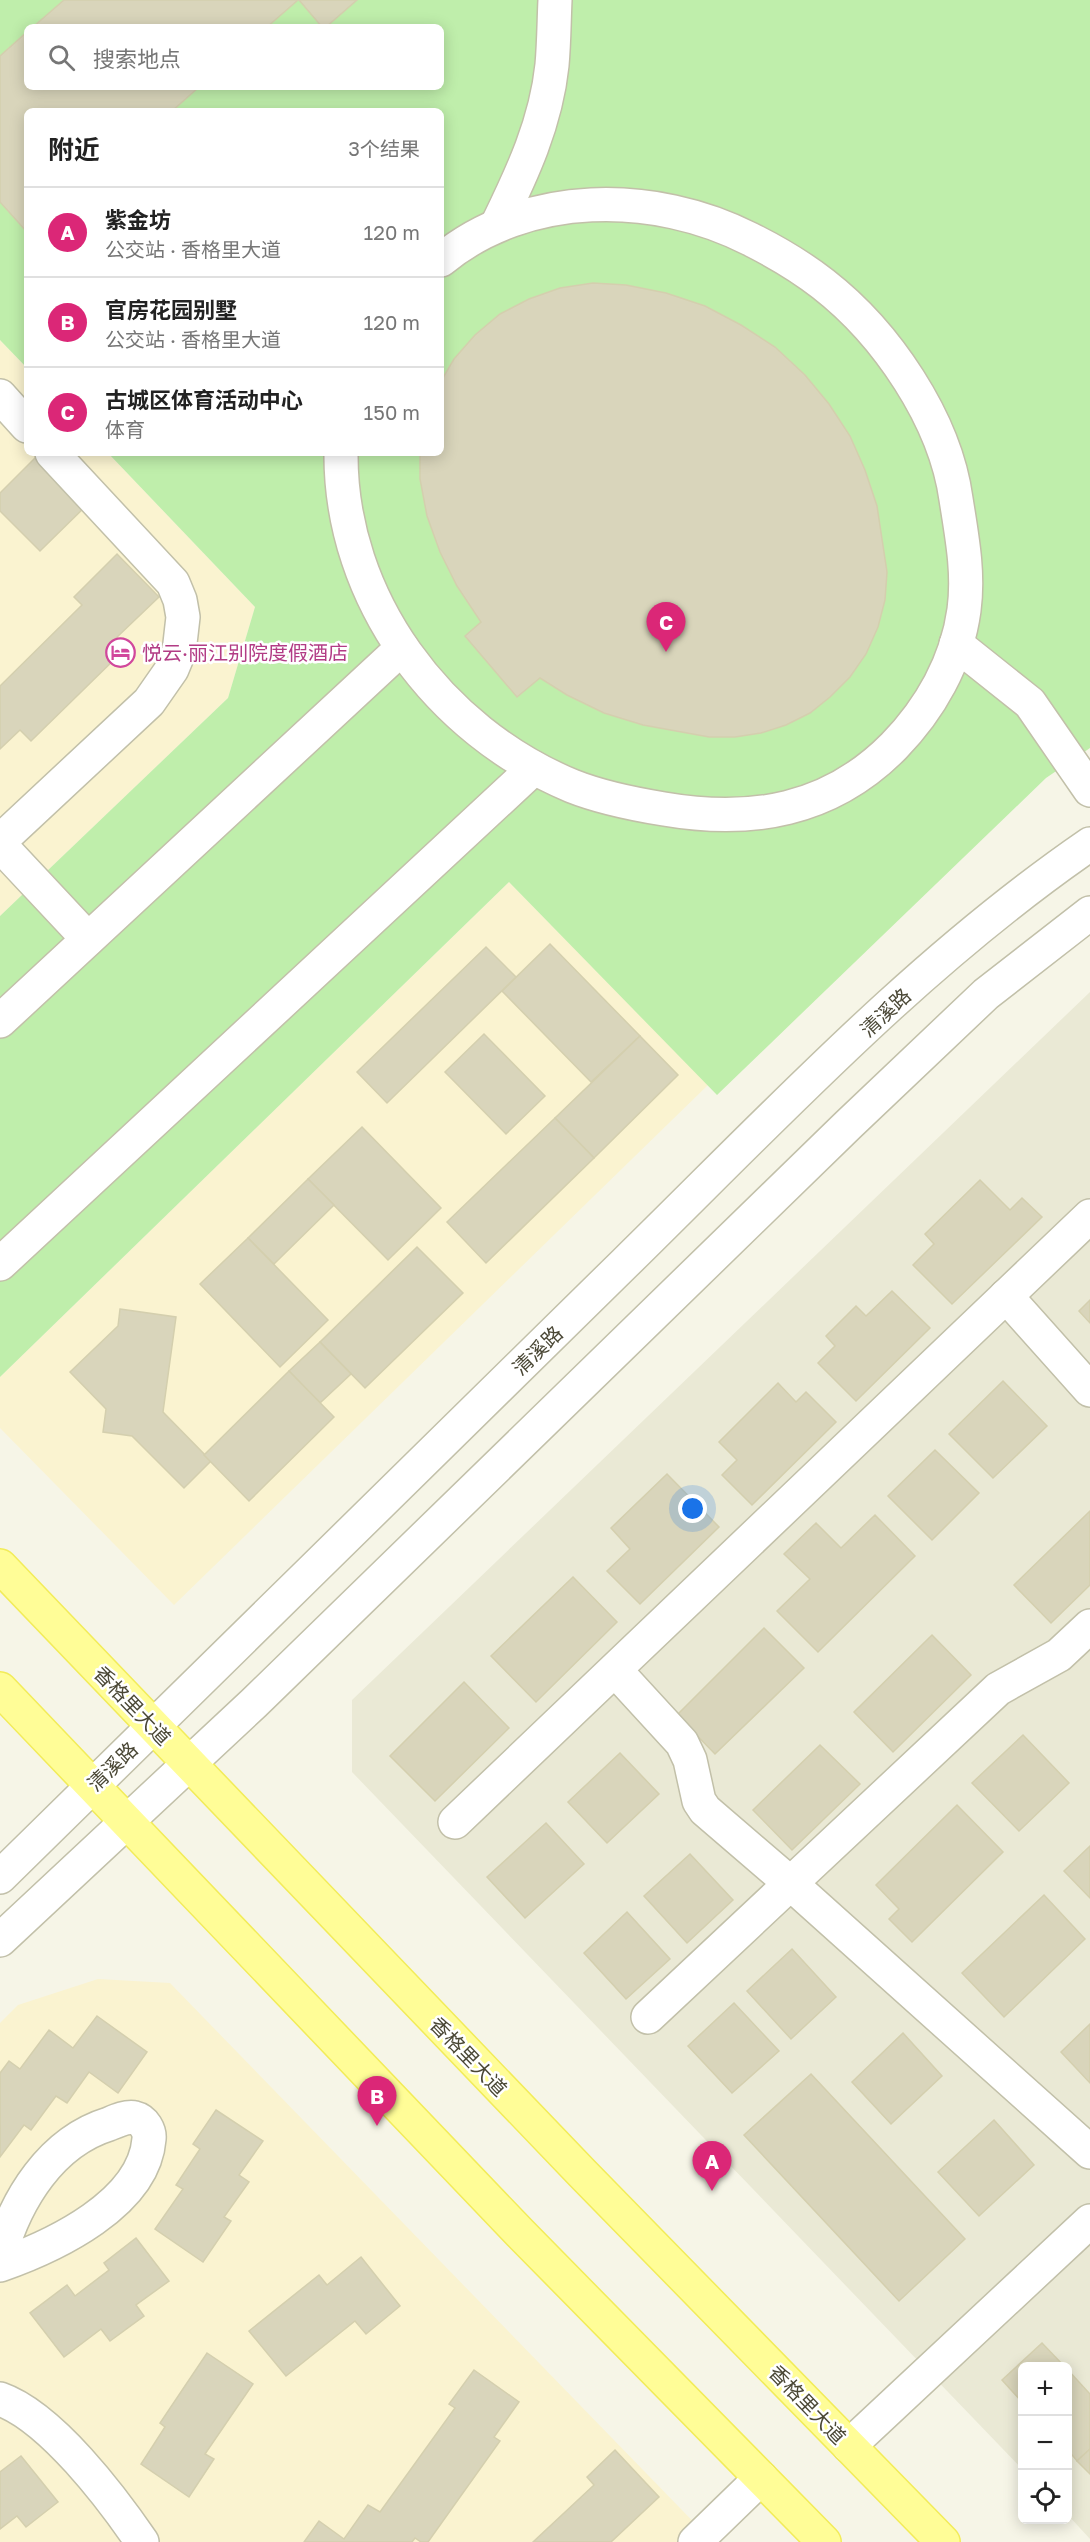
<!DOCTYPE html>
<html lang="zh">
<meta charset="utf-8">
<style>
body{margin:0;font-family:"Golos Text","Noto Sans SC",sans-serif;background:#f2f2f2;color:#222}
.controls{position:absolute;right:18px;bottom:18px;display:grid;overflow:hidden;border-radius:9px;box-shadow:0 3px 15px #0003}
.controls button{width:54px;height:54px;display:grid;place-items:center;padding:0;border:0;border-bottom:2px solid #e0e0e0;background:#fff;color:#222;font:30px sans-serif}
.you{position:absolute;left:693px;top:1509px;width:21px;height:21px;margin:-15px;border:4px solid #fff;border-radius:50%;background:#1a73e8;box-shadow:0 0 0 9px #1a73e833}
.badge{display:grid;place-items:center;width:39px;height:39px;border-radius:50%;background:#db2777;color:#fff;font-size:20px;font-weight:700}
.pin{position:absolute;translate:-50% -50px;filter:drop-shadow(0 2px 3px #0008)}
.pin::after{content:'';position:absolute;top:32px;width:21px;height:18px;background:inherit;clip-path:polygon(0 0,100% 0,50% 100%)}
.list{margin:0;padding:0;list-style:none}
h2{display:flex;justify-content:space-between;align-items:center;height:78px;margin:0;padding:0 24px;font-size:26px}
h2 small{font-size:20px;font-weight:400;color:#767676}
.list li{display:grid;grid-template-columns:39px 1fr auto;gap:18px;align-items:center;box-sizing:border-box;height:90px;padding:0 24px;border-top:2px solid #e0e0e0}
.list b{display:block;font-size:22px;white-space:nowrap}
.list p{margin:0;font-size:20px;white-space:nowrap;color:#767676}
.list em{font-size:20px;font-style:normal;color:#767676}
.icon{flex:none;width:33px;height:33px;fill:none;stroke:currentColor;stroke-width:2;stroke-linecap:round;stroke-linejoin:round}
.map{position:relative;flex:none;width:1090px;height:2542px;overflow:hidden}
.search{position:absolute;background:#fff;box-shadow:0 3px 15px #0003;left:24px;top:24px;width:420px;height:66px;display:flex;align-items:center;gap:15px;box-sizing:border-box;padding:0 21px;border-radius:9px;color:#767676;font-size:22px}
.panel{position:absolute;background:#fff;box-shadow:0 3px 15px #0003;left:24px;top:108px;width:420px;height:348px;border-radius:9px}
.map>svg:first-child{display:block}
.residential{fill:#eae9d5}
.commercial{fill:#faf3d0}
.green{fill:#bfeeab;fill-rule:evenodd}
.building{fill:#d9d5bb;stroke:#d4cfae;stroke-width:1.5}
.lines{fill:none;stroke-linecap:round;stroke-linejoin:round}
.minor-casing{stroke:#c2c0a9;stroke-width:36}
.major-casing{stroke:#f2ec59;stroke-width:36}
.minor{stroke:#fff;stroke-width:33}
.major{stroke:#fffd97;stroke-width:33}
.labels{text-anchor:middle;dominant-baseline:central;stroke-width:5;stroke-linejoin:round;paint-order:stroke}
.hotel-label{font-size:20px;fill:#b23c85;stroke:#fff;text-anchor:start}
.street-label{font-size:20px;fill:#4a4735;stroke:#fff}
</style>
<div class="map">
<svg width="1090" height="2542" viewBox="0 0 1090 2542">
<rect width="100%" height="100%" fill="#f6f5e7"/>
<!-- residential -->
<polygon class="residential" points="1090,992 1090,2539 1068,2515 1068,2366 1022,2366 1022,2469 352,1772 352,1700"/>
<!-- commercial -->
<g class="commercial">
<polygon points="0,340 27,368 27,453 108,453 255,607 228,698 0,916"/>
<polygon points="509,882 708,1085 174,1605 0,1428 0,1377"/>
<polygon points="98,1979 170,1983 713,2542 0,2542 0,2023 18,2005"/>
</g>
<!-- green -->
<path class="green" d="M 0,0 L 1090,0 L 1090,748 L 1046,778 L 717,1095 L 509,882 L 0,1377 L 0,916 L 228,698 L 255,607 L 108,453 L 441,453 L 441,111 L 27,111 L 27,368 L 0,340 ZM 27,27 L 441,27 L 441,87 L 27,87 Z"/>
<!-- building -->
<g class="building">
<polygon points="64,0 298,0 267,27 33,27"/>
<polygon points="299,0 357,0 326,27 322,27"/>
<polygon points="27,32 27,87 199,87 172,111 27,111 27,232 0,202 0,56"/>
<polygon points="593,283 626,285 666,293 705,306 741,325 775,347 805,375 829,404 850,436 865,470 877,506 887,572 885,600 878,627 866,654 850,677 830,697 810,713 786,725 761,733 735,737 709,737 643,725 604,713 567,695 540,678 517,697 465,636 481,622 457,586 440,552 427,516 420,479 420,453 441,453 441,381 454,359 475,335 500,314 529,299 560,288"/>
<polygon points="40,453 93,499 40,551 0,511 0,493"/>
<polygon points="117,554 159,597 115,639 125,649 31,741 20,730 0,749 0,686 82,605 74,597"/>
<polygon points="550,944 640,1036 591,1082 502,991"/>
<polygon points="486,947 516,977 387,1103 357,1072"/>
<polygon points="484,1034 545,1096 506,1134 445,1072"/>
<polygon points="640,1036 678,1075 594,1158 555,1118"/>
<polygon points="555,1118 594,1158 486,1263 447,1222"/>
<polygon points="362,1127 441,1208 388,1260 308,1179"/>
<polygon points="308,1179 334,1205 274,1264 248,1238"/>
<polygon points="980,1180 1010,1210 1022,1198 1042,1217 952,1304 913,1265 934,1244 925,1234"/>
<polygon points="248,1238 328,1320 280,1367 200,1284"/>
<polygon points="417,1247 463,1293 365,1388 320,1342"/>
<polygon points="892,1291 930,1328 856,1401 818,1363 835,1346 826,1336 856,1306 866,1316"/>
<polygon points="1090,1300 1090,1323 1079,1311"/>
<polygon points="120,1309 176,1317 163,1412 211,1461 184,1488 132,1436 103,1432 106,1409 70,1372 118,1326"/>
<polygon points="320,1342 351,1374 320,1403 289,1371"/>
<polygon points="289,1371 334,1417 249,1501 204,1455"/>
<polygon points="1003,1381 1047,1426 993,1478 949,1434"/>
<polygon points="778,1383 796,1402 806,1392 836,1422 752,1505 722,1475 737,1460 719,1442"/>
<polygon points="935,1450 979,1493 932,1540 888,1496"/>
<polygon points="667,1474 719,1527 640,1604 607,1571 630,1549 611,1528"/>
<polygon points="1090,1511 1090,1585 1051,1623 1014,1585"/>
<polygon points="875,1515 915,1556 818,1652 777,1611 810,1579 784,1554 816,1523 841,1548"/>
<polygon points="573,1577 617,1622 536,1702 491,1656"/>
<polygon points="764,1628 804,1668 715,1754 677,1715"/>
<polygon points="932,1635 971,1675 893,1752 854,1712"/>
<polygon points="464,1682 509,1728 435,1801 390,1756"/>
<polygon points="1023,1735 1069,1783 1019,1831 972,1783"/>
<polygon points="820,1745 860,1784 792,1850 753,1810"/>
<polygon points="620,1753 659,1794 607,1843 568,1802"/>
<polygon points="957,1805 1003,1852 912,1942 889,1919 899,1909 876,1885"/>
<polygon points="546,1823 584,1864 525,1918 487,1877"/>
<polygon points="1090,1846 1090,1898 1064,1871"/>
<polygon points="690,1854 733,1900 687,1943 644,1896"/>
<polygon points="1044,1895 1085,1939 1004,2017 962,1973"/>
<polygon points="627,1912 670,1959 626,1999 584,1953"/>
<polygon points="792,1949 836,1997 791,2039 747,1991"/>
<polygon points="734,2003 779,2051 732,2093 688,2046"/>
<polygon points="97,2016 147,2052 118,2093 89,2072 67,2103 56,2096 31,2130 24,2125 0,2157 0,2073 9,2061 20,2069 49,2030 73,2048"/>
<polygon points="1090,2024 1090,2083 1061,2052"/>
<polygon points="903,2033 942,2076 891,2124 852,2082"/>
<polygon points="811,2074 965,2239 899,2301 744,2135"/>
<polygon points="216,2110 263,2141 239,2175 249,2182 224,2217 231,2221 203,2262 155,2229 183,2189 176,2185 200,2149 193,2144"/>
<polygon points="994,2120 1034,2165 979,2216 938,2172"/>
<polygon points="136,2238 169,2281 136,2305 144,2316 110,2341 101,2329 64,2357 30,2313 67,2285 75,2296 109,2270 104,2263"/>
<polygon points="361,2257 400,2306 366,2334 355,2321 286,2376 249,2331 319,2275 327,2285"/>
<polygon points="1042,2343 1064,2366 1022,2366 1022,2402 1002,2380"/>
<polygon points="207,2353 253,2384 205,2454 214,2459 189,2497 141,2464 165,2427 160,2423"/>
<polygon points="474,2370 519,2402 494,2437 500,2441 428,2542 421,2542 415,2538 412,2542 304,2542 319,2521 344,2539 368,2505 380,2512 455,2408 449,2404"/>
<polygon points="1068,2370 1090,2394 1090,2449 1077,2461 1068,2450"/>
<polygon points="1090,2449 1090,2474 1077,2461"/>
<polygon points="615,2450 659,2497 611,2542 533,2542 594,2485 587,2477"/>
<polygon points="21,2456 58,2502 26,2527 17,2516 0,2529 0,2472"/>
</g>
<g class="lines">
<defs>
<g id="minor">
<path d="M 497,225 C 522,174 546,123 552,65 C 554,43 554,21 555,0"/>
<polyline points="0,396 27,426"/>
<path d="M 341,453 C 340,599 439,731 572,786 C 602,798 633,804 664,809 C 751,824 830,811 894,746 C 930,709 957,662 964,610 C 969,573 962,537 956,499 C 945,419 886,333 823,284 C 800,266 776,252 750,239 C 654,190 526,190 441,260"/>
<polyline points="956,644 1030,703 1090,790"/>
<polyline points="0,841 149,702 172,669 179,652 183,617 180,600 173,583 52,453"/>
<polyline points="0,845 88,939"/>
<polyline points="0,1021 402,648"/>
<polyline points="0,1264 534,768"/>
<polyline points="1006,1296 1090,1390"/>
<polyline points="615,1670 682,1743 690,1760 699,1801 705,1810 790,1883 1090,2152"/>
<polyline points="455,1822 1090,1216"/>
<path d="M 0,1877 C 208,1672 417,1468 625,1263 C 774,1117 918,962 1090,844"/>
<polyline points="0,1940 254,1703 848,1125 986,994 1090,913"/>
<polyline points="648,2017 998,1689 1059,1655 1090,1626"/>
<path d="M 0,2255 C 16,2199 51,2142 109,2124 C 116,2121 127,2116 135,2118 C 144,2120 150,2131 149,2139 C 144,2204 54,2246 0,2265"/>
<path d="M 0,2399 C 51,2417 112,2498 142,2542"/>
<polyline points="849,2446 1090,2221"/>
<polyline points="695,2542 761,2478"/>
</g>
<g id="major">
<polyline points="0,1566 582,2173 943,2542"/>
<polyline points="0,1689 520,2233 824,2542"/>
</g>
</defs>
<!-- minor casing -->
<use href="#minor" class="minor-casing"/>
<!-- major casing -->
<use href="#major" class="major-casing"/>
<!-- minor -->
<use href="#minor" class="minor"/>
<!-- major -->
<use href="#major" class="major"/>
</g>
<!-- icons -->
<defs>
<symbol id="hotel-ring" viewBox="-11 -11 22 22"><circle r="9.5" fill="#fff" stroke="#d1479c" stroke-width="1.5"/><path d="M-6-4.5h1.5V1H6V5H4.5V3h-9V5H-6ZM-4 0a1.8 1.8 0 1 1 3.6 0ZM.5 0V-2.5h3Q6-2.5 6 0Z" fill="#d1479c"/></symbol>
</defs>
<g fill-rule="evenodd">
<use href="#hotel-ring" x="104" y="636" width="33" height="33"/>
</g>
<g class="labels">
<!-- hotel labels -->
<g class="hotel-label">
<text x="142" y="652">悦云·丽江别院度假酒店</text>
</g>
<!-- street labels -->
<g class="street-label">
<text transform="translate(885 1012) rotate(-43)">清溪路</text>
<text transform="translate(537 1350) rotate(-44)">清溪路</text>
<text transform="translate(133 1705) rotate(46)">香格里大道</text>
<text transform="translate(112 1766) rotate(-44)">清溪路</text>
<text transform="translate(469 2056) rotate(46)">香格里大道</text>
<text transform="translate(808 2404) rotate(46)">香格里大道</text>
</g>
</g>
</svg>
<div class="controls">
<button>+</button>
<button>−</button>
<button><svg class="icon" aria-label="locate" viewBox="0 0 24 24"><circle cx="12" cy="12" r="6"/><path d="M12 2v4M12 18v4M2 12h4M18 12h4"/></svg></button>
</div>
<div class="you"></div>
<div class="pin badge" style="left:712px;top:2191px">A</div>
<div class="pin badge" style="left:377px;top:2126px">B</div>
<div class="pin badge" style="left:666px;top:652px">C</div>
<div class="search"><svg class="icon" aria-label="search" viewBox="0 0 24 24"><circle cx="10" cy="10" r="6"/><path d="M15 15l6 6"/></svg>搜索地点</div>
<section class="panel">
<h2>附近<small>3个结果</small></h2>
<ul class="list">
<li><span class="badge">A</span><div><b>紫金坊</b><p>公交站 · 香格里大道</p></div><em>120 m</em></li>
<li><span class="badge">B</span><div><b>官房花园别墅</b><p>公交站 · 香格里大道</p></div><em>120 m</em></li>
<li><span class="badge">C</span><div><b>古城区体育活动中心</b><p>体育</p></div><em>150 m</em></li>
</ul>
</section>
</div>
